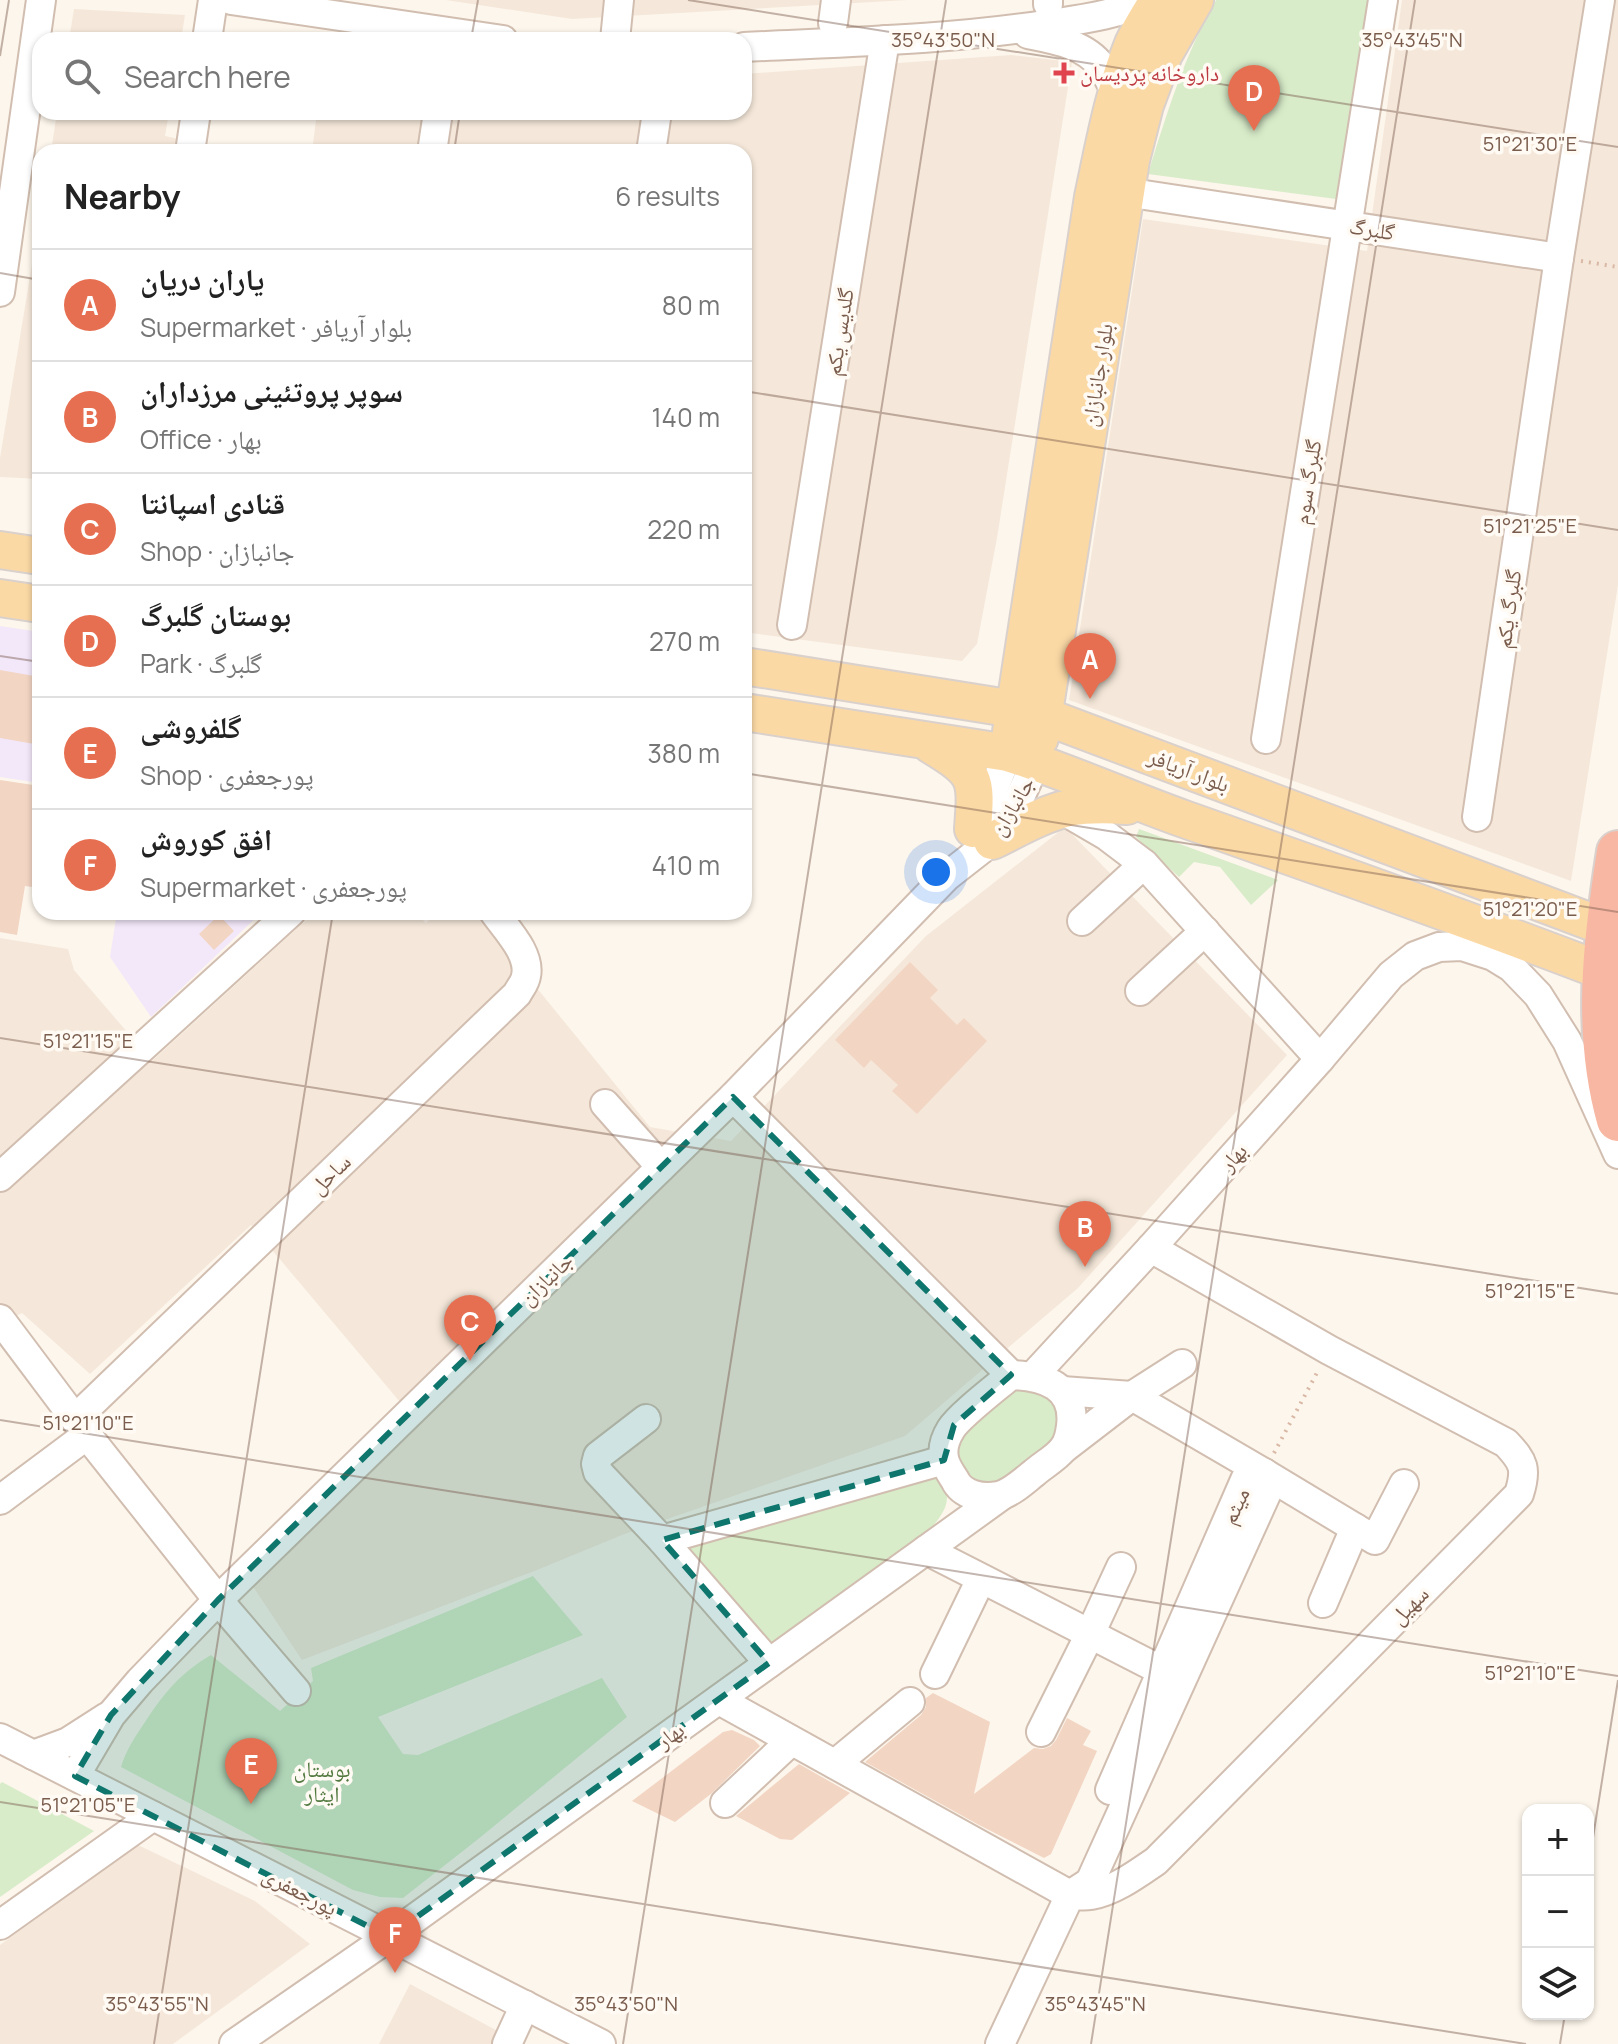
<!DOCTYPE html>
<meta charset="utf-8">
<style>
body{margin:0;font-family:Manrope,"Noto Naskh Arabic",sans-serif;background:#f2f2f2;color:#222}
.controls{position:absolute;right:24px;bottom:24px;display:grid;overflow:hidden;border-radius:16px;box-shadow:0 2px 6px #0004}
.controls button{width:72px;height:72px;display:grid;place-items:center;padding:0;border:0;border-bottom:2px solid #e0e0e0;background:#fff;color:#222;font:40px sans-serif}
.you{position:absolute;left:936px;top:872px;width:28px;height:28px;margin:-20px;border:6px solid #fff;border-radius:50%;background:#1a73e8;box-shadow:0 0 0 12px #1a73e833}
.badge{display:grid;place-items:center;width:52px;height:52px;border-radius:50%;background:#e76f51;color:#fff;font-size:26px;font-weight:700}
.pin{position:absolute;translate:-50% -66px;filter:drop-shadow(0 2px 4px #0008)}
.pin::after{content:'';position:absolute;top:42px;width:28px;height:24px;background:inherit;clip-path:polygon(0 0,100% 0,50% 100%)}
.list{margin:0;padding:0;list-style:none}
h2{display:flex;justify-content:space-between;align-items:center;height:104px;margin:0;padding:0 32px;font-size:34px}
h2 small{font-size:26px;font-weight:400;color:#767676}
.list li{display:grid;grid-template-columns:52px 1fr auto;gap:24px;align-items:center;box-sizing:border-box;height:112px;padding:0 32px;border-top:2px solid #e0e0e0}
.list b{display:block;font-size:30px;white-space:nowrap}
.list p{margin:0;font-size:26px;white-space:nowrap;color:#767676}
.list em{font-size:26px;font-style:normal;color:#767676}
.icon{flex:none;width:44px;height:44px;fill:none;stroke:currentColor;stroke-width:2;stroke-linecap:round;stroke-linejoin:round}
.map{position:relative;flex:none;width:1618px;height:2044px;overflow:hidden}
.search{position:absolute;background:#fff;box-shadow:0 2px 6px #0004;left:32px;top:32px;width:720px;height:88px;display:flex;align-items:center;gap:20px;box-sizing:border-box;padding:0 28px;border-radius:24px;color:#767676;font-size:30px}
.panel{position:absolute;background:#fff;box-shadow:0 2px 6px #0004;left:32px;top:144px;width:720px;height:776px;border-radius:24px}
.map>svg:first-child{display:block}
.residential{fill:#f5e8da}
.education{fill:#f3e8fa}
.green{fill:#d8ecc9}
.building{fill:#f3d5c3}
.lines{fill:none;stroke-linecap:round;stroke-linejoin:round}
.minor-casing{stroke:#d1beb0;stroke-width:32}
.major-casing{stroke:#dad1cd;stroke-width:40}
.highway-casing{stroke:#dad1cd;stroke-width:46}
.path{stroke:#d9b8a5;stroke-width:4;stroke-dasharray:2 6;stroke-linecap:butt}
.minor{stroke:#fff;stroke-width:28}
.major{stroke:#fbd9a5;stroke-width:36}
.highway{stroke:#f7b7a3;stroke-width:42}
.marked{fill:#0f766e;fill-opacity:0.2;stroke:#0f766e;stroke-width:6;stroke-dasharray:16 10;stroke-linejoin:round}
.ticks{fill:none;stroke:#7a5c4d;stroke-width:2;stroke-opacity:0.45}
.health-dot{fill:#e0444e;stroke:#fffaf3;stroke-width:3}
.labels{text-anchor:middle;dominant-baseline:central;stroke-width:7;stroke-linejoin:round;paint-order:stroke}
.health-label{font-size:22px;fill:#be3a42;stroke:#fffaf3;text-anchor:start}
.street-label{font-size:22px;fill:#7a5c4d;stroke:#fffaf3}
.park-label{font-size:22px;fill:#537a41;stroke:#fffaf3}
.ticks-label{font-size:20px;text-anchor:middle;fill:#7a5c4d;stroke:#fffaf3;stroke-width:7;stroke-linejoin:round;paint-order:stroke}
</style>
<div class="map">
<svg width="1618" height="2044" viewBox="0 0 1618 2044">
<rect width="100%" height="100%" fill="#fdf6ec"/>
<!-- residential -->
<g class="residential">
<polygon points="446,0 908,0 572,19"/>
<polygon points="1402,0 1618,0 1618,585 1571,881 1069,700 1143,219 1367,251"/>
<polygon points="74,9 185,15 181,40 69,40"/>
<polygon points="1011,55 1072,62 997,538 977,644 962,661 744,632 744,152 312,152 317,112 744,112 744,74"/>
<polygon points="57,112 169,112 165,136 239,152 51,152"/>
<polygon points="40,216 40,479 0,477 0,458"/>
<polygon points="1065,827 1287,1055 1078,1288 905,1436 622,1535 537,1570 302,1660 252,1585 400,1402 251,1225 90,1374 22,1313 0,1325 0,938 68,949 74,970 152,1061 315,912 415,912 426,923 437,912 475,912 650,1127 731,1141 926,936"/>
<polygon points="138,1845 255,1901 310,1944 173,2044 0,2044 0,1945"/>
<polygon points="410,1984 522,2044 379,2044"/>
</g>
<!-- education -->
<g class="education">
<polygon points="0,626 40,632 40,783 0,777"/>
<polygon points="117,912 262,912 151,1017 110,957"/>
</g>
<!-- green -->
<g class="green">
<path d="M 1216,0 L 1369,0 L 1336,199 L 1148,174 C 1167,113 1184,56 1216,0 Z"/>
<polygon points="1139,829 1278,880 1251,905 1220,867 1194,862 1179,877 1136,837"/>
<polygon points="1029,1386 1056,1398 1061,1436 1003,1483 987,1485 971,1479 962,1467 958,1455 958,1440 967,1426 1013,1388"/>
<path d="M 936,1469 C 953,1497 950,1506 929,1531 L 768,1649 L 678,1545 Z"/>
<path d="M 533,1576 L 583,1635 L 378,1717 L 403,1754 L 418,1755 L 602,1678 L 627,1717 L 477,1840 L 403,1898 L 380,1897 L 353,1890 L 121,1767 C 126,1750 135,1737 145,1722 C 165,1692 179,1674 211,1655 L 280,1711 L 313,1681 L 311,1668 Z"/>
<polygon points="2,1782 94,1831 0,1897 0,1784"/>
</g>
<!-- building -->
<g class="building">
<polygon points="0,670 40,677 40,745 0,738"/>
<polygon points="0,780 40,786 40,888 25,886 17,935 0,932"/>
<polygon points="219,915 234,931 214,950 199,934"/>
<polygon points="910,962 938,990 930,998 957,1025 964,1018 987,1041 917,1114 892,1091 898,1085 871,1060 864,1068 835,1040"/>
<polygon points="933,1693 990,1722 974,1794 1034,1748 1043,1749 1051,1746 1056,1740 1067,1718 1091,1731 1083,1745 1097,1751 1051,1854 1044,1858 979,1825 865,1762 921,1715 926,1707 926,1698"/>
<polygon points="732,1730 754,1740 760,1746 712,1793 675,1822 632,1801 723,1732"/>
<polygon points="799,1764 850,1793 792,1840 780,1839 736,1816"/>
</g>
<g class="lines">
<defs>
<g id="minor">
<polyline points="231,0 503,40"/>
<polyline points="1048,4 1048,0"/>
<polyline points="833,23 836,0"/>
<path d="M 1028,34 C 1053,39 1085,44 1101,66 C 1107,74 1112,85 1117,94"/>
<polyline points="207,40 213,0"/>
<polyline points="615,40 619,0"/>
<path d="M 744,47 C 846,42 950,40 1051,24 C 1083,19 1117,15 1146,0"/>
<polyline points="190,152 196,112"/>
<polyline points="432,152 438,112"/>
<polyline points="651,152 657,112"/>
<polyline points="1125,192 1559,258"/>
<polyline points="0,292 41,0"/>
<polyline points="792,625 885,40"/>
<polyline points="1266,739 1383,0"/>
<polyline points="1071,815 1107,836 1144,864 1320,1059"/>
<polyline points="1477,817 1559,258 1600,0"/>
<polyline points="975,826 986,808 1008,753"/>
<polyline points="1082,921 1144,864"/>
<polyline points="1140,991 1205,931"/>
<polyline points="733,1097 1011,1375"/>
<polyline points="605,1104 661,1167"/>
<polyline points="0,1177 291,912"/>
<polyline points="0,1319 87,1435 218,1600 296,1691"/>
<path d="M 1011,1375 C 1044,1376 1076,1386 1071,1426 C 1070,1434 1068,1443 1063,1449 C 1056,1458 1043,1465 1034,1473 C 1025,1480 1010,1494 998,1496 C 982,1499 962,1495 955,1480 C 951,1474 945,1465 944,1458 C 942,1448 946,1437 951,1429 C 960,1415 997,1387 1011,1375 Z"/>
<polyline points="1033,1376 1151,1248 1320,1059 1391,975 1415,956 1439,947 1462,946 1493,956 1511,967 1538,995 1567,1041 1618,1154"/>
<polyline points="1062,1391 1132,1396 1264,1473 1375,1540 1404,1484"/>
<path d="M 76,1418 L 517,994 C 520,988 525,983 526,976 C 531,954 506,929 494,912"/>
<polyline points="646,1419 598,1456 596,1464 598,1472 662,1540 769,1663"/>
<polyline points="1063,1449 1132,1396 1182,1364"/>
<polyline points="0,1500 87,1435"/>
<polyline points="662,1540 944,1460"/>
<polyline points="926,1550 1178,1679"/>
<polyline points="1323,1603 1355,1528"/>
<polyline points="935,1674 981,1579"/>
<polyline points="719,1700 1070,1895"/>
<polyline points="1041,1732 1090,1634 1121,1567"/>
<polyline points="0,1738 601,2044"/>
<polyline points="33,1755 68,1742 107,1717"/>
<polyline points="835,1764 910,1702"/>
<polyline points="75,1776 111,1715 140,1681 218,1600 733,1097 946,877 992,841 1015,808 1036,762"/>
<polyline points="1110,1790 1245,1480 1264,1473"/>
<polyline points="725,1803 791,1741"/>
<polyline points="1070,1895 1090,1882 1268,1490 1264,1473"/>
<polyline points="0,1925 153,1816"/>
<polyline points="234,2044 389,1937 1001,1496"/>
<polyline points="507,2044 525,2005"/>
<path d="M 1000,2044 L 1070,1895 C 1077,1895 1084,1896 1091,1895 C 1114,1891 1137,1874 1156,1861 L 1519,1494 C 1527,1469 1524,1462 1506,1443 L 1329,1350 L 1151,1248"/>
</g>
<g id="major">
<polyline points="0,550 40,556"/>
<polyline points="0,598 40,604"/>
<polyline points="744,666 1014,709 1044,716 1618,932"/>
<path d="M 744,712 L 1008,753 C 1068,772 1125,798 1184,819 C 1329,870 1475,922 1618,977"/>
<path d="M 1011,732 L 1093,197 C 1104,146 1113,93 1133,44 C 1140,29 1150,14 1158,0"/>
<polyline points="1040,738 1131,160 1145,105 1164,54 1195,0"/>
<path d="M 931,745 C 977,773 977,777 973,829"/>
<path d="M 992,841 C 1017,829 1042,814 1069,808 C 1088,804 1108,805 1127,806"/>
</g>
<path id="highway" d="M 1618,852 C 1604,941 1593,1032 1618,1120"/>
</defs>
<!-- minor casing -->
<use href="#minor" class="minor-casing"/>
<!-- major casing -->
<use href="#major" class="major-casing"/>
<!-- highway casing -->
<use href="#highway" class="highway-casing"/>
<!-- path -->
<g class="path">
<polyline points="1581,261 1618,267"/>
<polyline points="1274,1453 1319,1369"/>
</g>
<!-- minor -->
<use href="#minor" class="minor"/>
<!-- major -->
<use href="#major" class="major"/>
<!-- highway -->
<use href="#highway" class="highway"/>
</g>
<!-- marked area -->
<path class="marked" d="M 733,1097 L 1011,1375 L 954,1425 L 944,1460 L 662,1540 L 769,1663 L 389,1937 L 75,1776 L 111,1715 L 218,1600 Z"/>
<!-- ticks -->
<path class="ticks" d="M 688,0 L 1618,147M 471,40 L 478,0M 0,56 L 9,0M 454,152 L 460,112M 0,273 L 40,280M 744,391 L 1618,530M 0,656 L 40,662M 744,773 L 1618,912M 0,1038 L 1618,1294M 0,1420 L 1618,1676M 0,1802 L 1526,2044M 1588,1869 L 1618,1680M 154,2044 L 333,912M 623,2044 L 946,0M 1091,2044 L 1415,0M 1560,2044 L 1565,2014"/>
<!-- markers -->
<path class="health-dot" d="M1060 61h8v8h8v8h-8v8h-8v-8h-8v-8h8z"/>
<g class="labels">
<!-- health labels -->
<g class="health-label">
<text x="1080" y="73">داروخانه پردیسان</text>
</g>
<!-- street labels -->
<g class="street-label">
<text transform="translate(1372 229) rotate(9)">گلبرگ</text>
<text transform="translate(839 332) rotate(-81)">گلدیس یکم</text>
<text transform="translate(1097 375) rotate(-81)">بلوار جانبازان</text>
<text transform="translate(1307 482) rotate(-81)">گلبرگ سوم</text>
<text transform="translate(1508 609) rotate(-82)">گلبرگ یکم</text>
<text transform="translate(1189 770) rotate(21)">بلوار آریافر</text>
<text transform="translate(1012 806) rotate(-59)">جانبازان</text>
<text transform="translate(1233 1157) rotate(-48)">بهار</text>
<text transform="translate(330 1174) rotate(-44)">ساحل</text>
<text transform="translate(546 1279) rotate(-44)">جانبازان</text>
<text transform="translate(1235 1506) rotate(-65)">میثم</text>
<text transform="translate(1409 1605) rotate(-45)">سهیل</text>
<text transform="translate(670 1735) rotate(-36)">بهار</text>
<text transform="translate(300 1891) rotate(27)">پورجعفری</text>
</g>
<!-- park labels -->
<g class="park-label">
<text x="322" y="1769">بوستان<tspan x="322" dy="25">ایثار</tspan></text>
</g>
</g>
<g class="ticks-label">
<text x="943" y="47">35°43'50"N</text>
<text x="1412" y="47">35°43'45"N</text>
<text x="1530" y="151">51°21'30"E</text>
<text x="1530" y="533">51°21'25"E</text>
<text x="1530" y="916">51°21'20"E</text>
<text x="88" y="1048">51°21'15"E</text>
<text x="1530" y="1298">51°21'15"E</text>
<text x="88" y="1430">51°21'10"E</text>
<text x="1530" y="1680">51°21'10"E</text>
<text x="88" y="1812">51°21'05"E</text>
<text x="157" y="2011">35°43'55"N</text>
<text x="626" y="2011">35°43'50"N</text>
<text x="1095" y="2011">35°43'45"N</text>
</g>
</svg>
<div class="controls">
<button>+</button>
<button>−</button>
<button><svg class="icon" aria-label="layers" viewBox="0 0 24 24"><path d="M12 4l9 5-9 5-9-5zM3 14l9 5 9-5"/></svg></button>
</div>
<div class="you"></div>
<div class="pin badge" style="left:1090px;top:699px">A</div>
<div class="pin badge" style="left:1085px;top:1267px">B</div>
<div class="pin badge" style="left:470px;top:1361px">C</div>
<div class="pin badge" style="left:1254px;top:131px">D</div>
<div class="pin badge" style="left:251px;top:1804px">E</div>
<div class="pin badge" style="left:395px;top:1973px">F</div>
<div class="search"><svg class="icon" aria-label="search" viewBox="0 0 24 24"><circle cx="10" cy="10" r="6"/><path d="M15 15l6 6"/></svg>Search here</div>
<section class="panel">
<h2>Nearby<small>6 results</small></h2>
<ul class="list">
<li><span class="badge">A</span><div><b>یاران دریان</b><p>Supermarket · بلوار آریافر</p></div><em>80 m</em></li>
<li><span class="badge">B</span><div><b>سوپر پروتئینی مرزداران</b><p>Office · بهار</p></div><em>140 m</em></li>
<li><span class="badge">C</span><div><b>قنادی اسپانتا</b><p>Shop · جانبازان</p></div><em>220 m</em></li>
<li><span class="badge">D</span><div><b>بوستان گلبرگ</b><p>Park · گلبرگ</p></div><em>270 m</em></li>
<li><span class="badge">E</span><div><b>گلفروشی</b><p>Shop · پورجعفری</p></div><em>380 m</em></li>
<li><span class="badge">F</span><div><b>افق کوروش</b><p>Supermarket · پورجعفری</p></div><em>410 m</em></li>
</ul>
</section>
</div>
